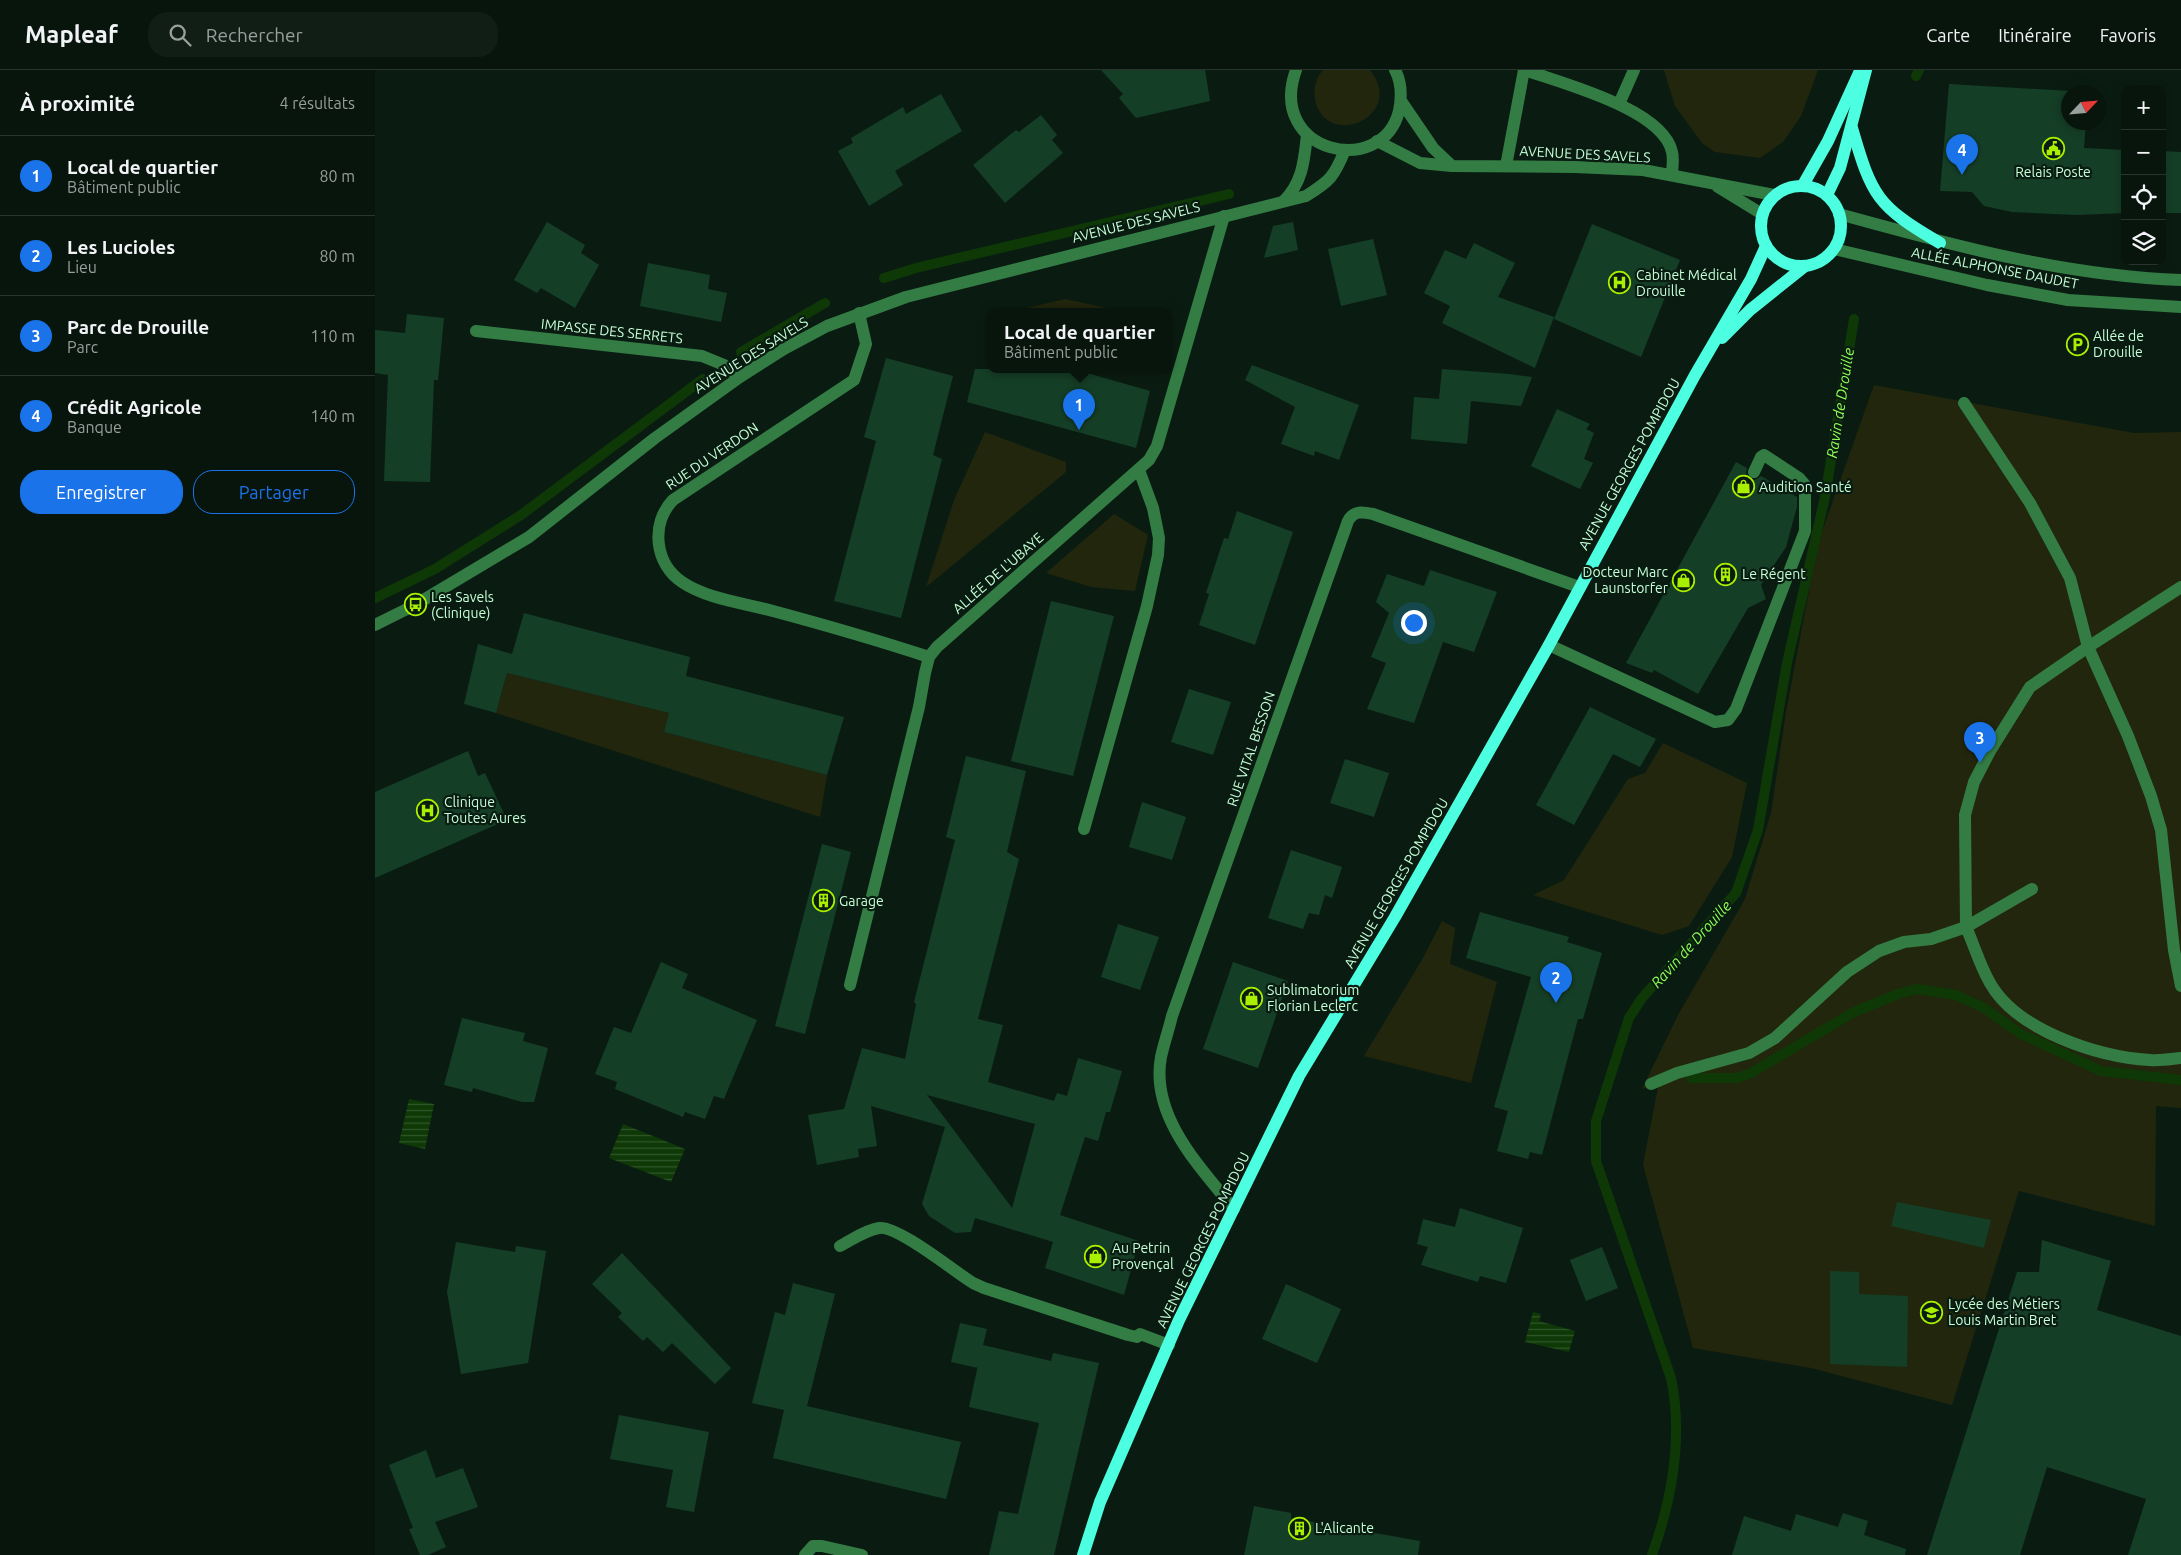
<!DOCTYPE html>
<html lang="fr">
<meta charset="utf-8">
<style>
body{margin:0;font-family:Ubuntu,sans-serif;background:#111e16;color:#f1f3f6}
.controls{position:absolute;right:15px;top:15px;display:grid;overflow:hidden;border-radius:10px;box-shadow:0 2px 8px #0003}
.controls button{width:45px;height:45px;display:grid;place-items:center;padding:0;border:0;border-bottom:1px solid #29342e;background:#08150d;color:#f1f3f6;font:25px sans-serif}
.compass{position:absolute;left:1686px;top:15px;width:45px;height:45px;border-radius:50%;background:#08150d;box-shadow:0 2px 8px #0003;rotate:64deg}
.you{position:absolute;left:1038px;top:552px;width:18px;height:18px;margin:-12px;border:4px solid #fff;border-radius:50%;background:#1a73e8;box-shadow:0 0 0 8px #1a73e833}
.badge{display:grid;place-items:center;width:32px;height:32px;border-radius:50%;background:#1a73e8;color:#fff;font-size:16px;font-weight:700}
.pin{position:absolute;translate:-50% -41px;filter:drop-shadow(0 1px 2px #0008)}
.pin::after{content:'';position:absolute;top:26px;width:18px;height:15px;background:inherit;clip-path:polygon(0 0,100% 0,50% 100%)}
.popup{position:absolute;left:612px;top:238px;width:185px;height:65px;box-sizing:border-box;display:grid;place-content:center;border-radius:10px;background:#08150d;filter:drop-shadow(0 1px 4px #0005);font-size:16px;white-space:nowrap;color:#989f9d}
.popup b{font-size:19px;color:#f1f3f6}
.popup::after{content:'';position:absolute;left:50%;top:100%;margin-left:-10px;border:10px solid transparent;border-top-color:#08150d}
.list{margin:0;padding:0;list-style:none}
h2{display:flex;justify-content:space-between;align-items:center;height:65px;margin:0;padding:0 20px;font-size:21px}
h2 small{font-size:16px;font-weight:400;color:#989f9d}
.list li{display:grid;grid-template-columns:32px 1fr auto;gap:15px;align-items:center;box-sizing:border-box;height:80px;padding:0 20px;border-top:1px solid #29342e}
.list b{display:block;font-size:19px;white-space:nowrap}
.list p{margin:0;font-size:16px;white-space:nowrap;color:#989f9d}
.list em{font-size:16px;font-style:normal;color:#989f9d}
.actions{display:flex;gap:10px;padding:15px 20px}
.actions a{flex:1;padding:11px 0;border:1px solid #1a73e8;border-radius:20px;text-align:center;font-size:18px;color:#1a73e8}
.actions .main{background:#1a73e8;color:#fff}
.icon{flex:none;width:28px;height:28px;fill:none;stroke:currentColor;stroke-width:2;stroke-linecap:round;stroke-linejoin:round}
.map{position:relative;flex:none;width:1806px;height:1485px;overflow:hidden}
header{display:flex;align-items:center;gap:30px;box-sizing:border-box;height:70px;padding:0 25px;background:#08150d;border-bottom:1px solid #29342e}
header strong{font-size:24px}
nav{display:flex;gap:28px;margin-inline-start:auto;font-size:18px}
.search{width:350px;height:45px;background:#111e16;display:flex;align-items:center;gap:12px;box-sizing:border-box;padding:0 18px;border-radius:20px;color:#989f9d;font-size:19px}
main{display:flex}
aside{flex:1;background:#08150d}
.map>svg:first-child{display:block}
.green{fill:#22260d}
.water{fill:url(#water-rules)}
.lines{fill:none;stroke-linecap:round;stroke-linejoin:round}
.stream{stroke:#0e3906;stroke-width:10}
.building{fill:#153e26;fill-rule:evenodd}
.minor{stroke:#337d45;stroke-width:12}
.major{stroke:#4cffe0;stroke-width:12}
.labels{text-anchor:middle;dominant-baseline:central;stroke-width:4.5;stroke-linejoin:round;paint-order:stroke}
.street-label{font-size:14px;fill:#c5ffd7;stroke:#0a1c11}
.poi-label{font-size:14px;fill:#c5ffd7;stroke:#0a1c11;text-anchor:start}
.water-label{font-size:15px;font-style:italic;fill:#8dff53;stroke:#0a1c11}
</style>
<header>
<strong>Mapleaf</strong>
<div class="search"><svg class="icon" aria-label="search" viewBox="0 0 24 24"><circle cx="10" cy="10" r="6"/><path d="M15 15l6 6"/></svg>Rechercher</div>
<nav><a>Carte</a><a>Itinéraire</a><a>Favoris</a></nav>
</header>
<main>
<aside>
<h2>À proximité<small>4 résultats</small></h2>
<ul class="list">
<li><span class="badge">1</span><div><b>Local de quartier</b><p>Bâtiment public</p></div><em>80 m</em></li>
<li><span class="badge">2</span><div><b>Les Lucioles</b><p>Lieu</p></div><em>80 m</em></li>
<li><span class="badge">3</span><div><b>Parc de Drouille</b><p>Parc</p></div><em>110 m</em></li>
<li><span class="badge">4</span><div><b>Crédit Agricole</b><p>Banque</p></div><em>140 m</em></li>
</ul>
<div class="actions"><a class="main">Enregistrer</a><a>Partager</a></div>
</aside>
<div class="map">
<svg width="1806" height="1485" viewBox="0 0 1806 1485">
<defs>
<pattern id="water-rules" width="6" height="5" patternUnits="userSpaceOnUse" patternTransform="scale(1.25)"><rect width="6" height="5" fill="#0e3906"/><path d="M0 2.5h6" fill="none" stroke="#30572a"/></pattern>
</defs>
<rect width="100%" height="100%" fill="#0a1c11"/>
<!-- green -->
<g class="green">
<path d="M 948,0 L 995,0 C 1032,47 950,81 940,29 C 938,18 941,8 948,0 Z"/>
<polygon points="1289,0 1443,0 1426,46 1408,72 1385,88 1340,82 1327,73 1300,36"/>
<polygon points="690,229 741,240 741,241 639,241"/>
<polygon points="1499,315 1759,363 1806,362 1806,1038 1781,1036 1780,1156 1644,1121 1577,1335 1436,1298 1318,1278 1268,1095 1284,1012 1267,1019 1303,945 1370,829 1396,743 1411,642 1443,473"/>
<polygon points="610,362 691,392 691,402 551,517 579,430"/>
<polygon points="739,444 773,465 760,521 716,517 671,503"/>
<polygon points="132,603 294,643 289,662 452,705 445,747 121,643"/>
<polygon points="1288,673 1372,713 1357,787 1314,856 1287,865 1158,825 1189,810 1253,709 1270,703"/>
<polygon points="1067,851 1080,858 1075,894 1122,912 1096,1013 989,986 1048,888"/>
</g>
<!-- water -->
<g class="water">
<polygon points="34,1029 59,1034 50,1079 24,1073"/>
<polygon points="248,1054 310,1079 296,1112 234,1088"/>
<polygon points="1158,1242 1166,1244 1164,1251 1200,1261 1194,1282 1150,1272"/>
</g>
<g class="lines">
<!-- stream -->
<g class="stream">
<polyline points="1541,6 1544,0"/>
<polyline points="509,208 541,198 854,124"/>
<polyline points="366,282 450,233"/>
<polyline points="0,528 60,499 146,445 328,309"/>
<polyline points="1316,1008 1362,1008 1376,1003 1479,942 1523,924 1542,919 1581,925 1609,938 1646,964 1726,1001 1806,1010"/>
<path d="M 1277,1485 C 1297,1429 1308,1366 1296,1308 L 1221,1091 L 1221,1051 L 1254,948 L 1267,928 L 1361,823 L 1383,760 L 1412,593 L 1450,427 L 1479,249"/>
</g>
</g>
<!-- building -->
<g class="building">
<polygon points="726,0 830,0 835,31 761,48 744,28 748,24"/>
<polygon points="1574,14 1713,22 1694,22 1694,52 1711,52 1709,78 1750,80 1750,143 1701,145 1637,142 1609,136 1597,122 1565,121"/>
<polygon points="566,24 587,61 520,101 528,115 494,136 463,81 478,73 476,68 528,37 531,44"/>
<polygon points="666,45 682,65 677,70 688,83 630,133 598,95 641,60 644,62"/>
<polygon points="1787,81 1806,82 1806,143 1787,143"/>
<polygon points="172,152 210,175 206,183 224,195 200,238 166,218 162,223 139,210"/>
<polygon points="918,152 923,180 889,188 898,156"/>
<polygon points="1217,154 1305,190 1266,287 1179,249"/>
<polygon points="998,169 1012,225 966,236 953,179"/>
<polygon points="1099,173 1140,193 1123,227 1179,247 1160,298 1067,253 1075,236 1049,223 1070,180 1091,189"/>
<polygon points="273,193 335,205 333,219 352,223 346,252 265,236"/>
<polygon points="32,244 69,248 63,310 59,310 55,412 9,411 13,305 0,303 0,260 30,263"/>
<polygon points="511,288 578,306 558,385 567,389 526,548 459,531 501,371 489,367"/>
<polygon points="877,295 984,335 964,390 940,381 939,386 906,374 920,337 870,310"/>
<polygon points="600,299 698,299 775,321 761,378 592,332"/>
<polygon points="1067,299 1134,304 1157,307 1146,336 1096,331 1092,374 1036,369 1039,327 1064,329"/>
<polygon points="1182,339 1215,354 1211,359 1219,363 1209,389 1218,393 1205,419 1156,396"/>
<polygon points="1361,392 1372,398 1371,403 1375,409 1380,410 1386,406 1422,427 1422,437 1411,477 1386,515 1391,529 1373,538 1323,624 1279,600 1277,603 1251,593"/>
<polygon points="862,441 918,462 880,575 824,555 834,524 831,523 849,468 853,469"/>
<polygon points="1055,500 1122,522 1099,582 1068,572 1039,653 992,639 1011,593 996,587 1014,543 1001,532 1012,504 1049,516"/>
<polygon points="676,531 739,546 698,706 636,691"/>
<polygon points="149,543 315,587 311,606 469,647 452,705 289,662 294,643 132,603 121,643 89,634 103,574 137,584"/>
<polygon points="814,619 856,632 838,685 796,672"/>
<polygon points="1215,637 1281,669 1265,697 1238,684 1199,755 1161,735"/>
<polygon points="93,681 103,706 110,703 132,750 0,808 0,722"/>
<path d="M 591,686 L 651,701 L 632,782 L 644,789 L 603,949 L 628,955 L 613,1012 L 679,1031 L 682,1023 L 692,1026 L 703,988 L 747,1001 L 735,1042 L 731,1042 L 723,1071 L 710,1067 L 685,1145 L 764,1171 L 749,1225 L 670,1198 L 678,1172 L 600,1148 L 596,1162 L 580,1163 L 554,1146 L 547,1134 L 570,1057 L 496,1036 L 502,1076 L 483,1079 L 484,1087 L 442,1095 L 433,1045 L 469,1039 L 487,978 L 530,989 L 541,934 L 539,932 L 580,770 L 571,767 ZM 552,1025 L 660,1054 L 637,1138 L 572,1051 Z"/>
<polygon points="970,689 1014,703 999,747 955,733"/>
<polygon points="767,732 811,747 797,790 754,777"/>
<polygon points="447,774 476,782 430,964 400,956"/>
<polygon points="916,780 967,797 957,828 950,825 944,845 934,843 928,859 893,848"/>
<polygon points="1105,842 1194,867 1192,872 1227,883 1208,949 1203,949 1167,1085 1155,1082 1153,1089 1122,1081 1133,1041 1119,1037 1156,907 1091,888"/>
<polygon points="743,854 784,867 765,920 726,907"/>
<polygon points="286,892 313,904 307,918 382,950 349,1029 339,1026 330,1049 310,1042 308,1047 240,1019 242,1012 220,1004 239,957 256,963"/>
<polygon points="858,892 913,911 883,998 828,979"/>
<polygon points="87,948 150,963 148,971 173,978 159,1032 147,1032 98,1018 97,1022 69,1015"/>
<polygon points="1522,1132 1616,1150 1609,1178 1516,1156"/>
<polygon points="1085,1138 1148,1158 1131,1213 1105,1206 1103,1212 1046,1195 1053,1177 1042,1174 1048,1149 1080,1157"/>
<polygon points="1667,1170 1736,1191 1722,1240 1806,1266 1806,1485 1753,1485 1771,1429 1672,1397 1645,1485 1552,1485 1642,1202 1664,1202"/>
<polygon points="81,1172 140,1182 141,1176 171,1181 153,1293 86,1304 72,1222"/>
<polygon points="1227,1177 1243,1218 1211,1231 1195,1190"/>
<polygon points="247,1183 356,1298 340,1314 297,1273 288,1282 272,1267 268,1271 243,1247 247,1243 217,1214"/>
<polygon points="1455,1201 1484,1202 1484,1224 1533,1226 1532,1297 1455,1294"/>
<polygon points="418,1213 460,1224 432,1336 586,1372 571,1429 398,1388 409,1340 377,1333 400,1242 410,1245"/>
<polygon points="911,1214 966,1239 942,1293 887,1269"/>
<polygon points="585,1253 612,1259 608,1275 676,1291 678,1283 724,1293 679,1485 614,1485 624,1441 643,1444 664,1353 594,1337 603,1295 603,1298 576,1292"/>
<polygon points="244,1345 334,1362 319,1442 291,1437 298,1400 235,1389"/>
<polygon points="51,1380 61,1408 88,1398 103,1437 60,1452 71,1477 53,1485 45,1485 34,1459 38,1458 14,1395"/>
<polygon points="879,1436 916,1443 916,1448 1045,1471 1043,1485 869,1485"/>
<polygon points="1468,1443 1493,1451 1489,1465 1531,1479 1530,1485 1357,1485 1369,1446 1416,1461 1421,1444 1463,1457"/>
</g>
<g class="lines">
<!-- minor -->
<g class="minor">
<path d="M 921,0 C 891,83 1007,109 1024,41 C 1027,26 1027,13 1020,0"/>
<path d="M 1150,0 C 1186,13 1288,39 1297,82 C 1299,89 1297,98 1297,105"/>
<polyline points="1026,31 1058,78 1077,96"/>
<polyline points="1244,34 1259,0"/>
<polyline points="1002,71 1045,93 1077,96 1200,97 1268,100 1399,125"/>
<polyline points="1131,96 1149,0"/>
<polyline points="1343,117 1387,144"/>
<path d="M 909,131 C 928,111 929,91 932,65"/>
<path d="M 1464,144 C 1576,175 1690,206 1806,210"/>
<polyline points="1459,179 1612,215 1693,230 1806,237"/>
<path d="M 484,243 L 491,274 L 479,310 L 298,430 C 275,454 280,494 307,512 C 332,529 369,533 398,541 C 450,555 502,570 554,587"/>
<polyline points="101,261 327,286 349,295 365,307"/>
<polyline points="1589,333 1655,433 1695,508 1713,577 1655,617 1615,681 1599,712 1590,745 1591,857"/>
<polyline points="1806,517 1713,577 1753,666 1776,726 1786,760 1799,880 1806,916"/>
<path d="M 0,555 L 40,535 L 154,467 L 280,368 L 365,307 L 409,279 L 452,256 L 531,227 L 931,126 C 955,111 959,107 970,80"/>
<polyline points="1174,575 1340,652 1353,650 1361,639 1430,461 1430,415 1424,408 1389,385 1386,387 1379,402"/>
<polyline points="709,759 772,536 783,485 784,468 778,438 764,400"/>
<polyline points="1591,857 1657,819"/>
<polyline points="475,915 544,637 550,603 554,587 562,577 774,390 782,376 849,146"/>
<path d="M 1276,1014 L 1302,1003 L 1374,983 L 1400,968 L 1472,902 L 1504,881 L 1529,872 L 1556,869 L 1591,857 C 1599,875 1605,896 1615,913 C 1642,961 1724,987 1775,990 C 1785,991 1796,989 1806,988"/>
<path d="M 859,1139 C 825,1097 775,1046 786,987 C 789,973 794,959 797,946 L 973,451 C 979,440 988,442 998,444 L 1204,517"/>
<path d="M 465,1176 C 477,1170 490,1160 504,1158 C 522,1155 580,1202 598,1213 L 609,1218 L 753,1265 L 762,1267 L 765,1264 L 794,1275"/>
<polyline points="430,1485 438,1476 447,1476 487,1485"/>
</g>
<!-- major -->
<g class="major">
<path d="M 1477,58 C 1497,127 1502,136 1565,173"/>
<polyline points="1428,115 1453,71 1484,3"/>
<circle cx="1426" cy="156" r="40"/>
<polyline points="1452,125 1465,98 1491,0"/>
<polyline points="1347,268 1375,240 1430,196"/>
<polyline points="708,1485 725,1432 804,1250 924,1006 1020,847 1174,575 1320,305 1376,209 1391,176"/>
</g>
</g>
<!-- icons -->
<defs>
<symbol id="civic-ring" viewBox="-11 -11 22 22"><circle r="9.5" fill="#0a1c11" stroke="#a8f000" stroke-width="1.5"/><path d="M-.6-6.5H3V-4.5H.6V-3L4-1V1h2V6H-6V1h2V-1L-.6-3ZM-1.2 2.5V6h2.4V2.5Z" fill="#a8f000"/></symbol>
<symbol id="hospital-ring" viewBox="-11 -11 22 22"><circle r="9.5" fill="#0a1c11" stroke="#a8f000" stroke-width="1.5"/><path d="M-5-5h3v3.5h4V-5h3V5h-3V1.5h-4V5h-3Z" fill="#a8f000"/></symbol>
<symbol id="parking-ring" viewBox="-11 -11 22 22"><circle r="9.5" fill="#0a1c11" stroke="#a8f000" stroke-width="1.5"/><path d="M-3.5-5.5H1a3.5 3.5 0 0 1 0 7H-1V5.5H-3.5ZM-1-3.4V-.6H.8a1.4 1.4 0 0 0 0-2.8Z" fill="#a8f000"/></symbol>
<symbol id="shop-ring" viewBox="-11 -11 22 22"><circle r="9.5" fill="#0a1c11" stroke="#a8f000" stroke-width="1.5"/><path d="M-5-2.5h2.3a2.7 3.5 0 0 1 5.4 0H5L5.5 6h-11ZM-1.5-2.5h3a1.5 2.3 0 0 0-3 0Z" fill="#a8f000"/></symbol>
<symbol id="building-ring" viewBox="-11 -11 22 22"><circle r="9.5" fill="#0a1c11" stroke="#a8f000" stroke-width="1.5"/><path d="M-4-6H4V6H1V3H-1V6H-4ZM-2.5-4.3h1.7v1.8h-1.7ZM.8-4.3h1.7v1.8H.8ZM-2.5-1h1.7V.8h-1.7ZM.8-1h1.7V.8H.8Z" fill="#a8f000"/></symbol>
<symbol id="bus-ring" viewBox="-11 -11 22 22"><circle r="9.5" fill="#0a1c11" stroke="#a8f000" stroke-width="1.5"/><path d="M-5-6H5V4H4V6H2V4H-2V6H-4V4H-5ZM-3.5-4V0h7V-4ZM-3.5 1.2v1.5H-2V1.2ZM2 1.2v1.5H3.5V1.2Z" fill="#a8f000"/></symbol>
<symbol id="school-ring" viewBox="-11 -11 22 22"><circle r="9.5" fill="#0a1c11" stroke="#a8f000" stroke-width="1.5"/><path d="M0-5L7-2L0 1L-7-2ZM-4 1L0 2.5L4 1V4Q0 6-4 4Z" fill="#a8f000"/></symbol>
</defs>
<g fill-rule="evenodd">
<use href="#civic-ring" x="1666" y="66" width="25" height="25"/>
<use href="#hospital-ring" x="1232" y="200" width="25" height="25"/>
<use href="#parking-ring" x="1690" y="262" width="25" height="25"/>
<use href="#shop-ring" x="1356" y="404" width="25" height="25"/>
<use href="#building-ring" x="1338" y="492" width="25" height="25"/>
<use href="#shop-ring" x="1296" y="498" width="25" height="25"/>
<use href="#bus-ring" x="28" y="522" width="25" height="25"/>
<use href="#hospital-ring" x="40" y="728" width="25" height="25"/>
<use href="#building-ring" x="436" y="818" width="25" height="25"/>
<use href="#shop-ring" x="864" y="916" width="25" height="25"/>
<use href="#shop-ring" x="708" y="1174" width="25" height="25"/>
<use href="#school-ring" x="1544" y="1230" width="25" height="25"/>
<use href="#building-ring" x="912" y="1446" width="25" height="25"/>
</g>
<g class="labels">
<!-- street labels -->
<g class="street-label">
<text transform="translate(1210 84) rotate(3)">AVENUE DES SAVELS</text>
<text transform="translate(761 152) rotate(-14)">AVENUE DES SAVELS</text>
<text transform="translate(1620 198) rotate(11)">ALLÉE ALPHONSE DAUDET</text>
<text transform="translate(237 261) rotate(6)">IMPASSE DES SERRETS</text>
<text transform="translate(376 285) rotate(-32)">AVENUE DES SAVELS</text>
<text transform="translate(337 386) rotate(-34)">RUE DU VERDON</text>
<text transform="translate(1254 394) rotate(-61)">AVENUE GEORGES POMPIDOU</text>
<text transform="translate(623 503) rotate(-41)">ALLÉE DE L'UBAYE</text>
<text transform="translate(876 679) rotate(-71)">RUE VITAL BESSON</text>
<text transform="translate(1021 813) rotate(-60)">AVENUE GEORGES POMPIDOU</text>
<text transform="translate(828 1170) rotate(-64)">AVENUE GEORGES POMPIDOU</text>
</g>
<!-- poi labels -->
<g class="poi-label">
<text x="1678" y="102" text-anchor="middle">Relais Poste</text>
<text x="1261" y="205">Cabinet Médical<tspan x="1261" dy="16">Drouille</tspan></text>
<text x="1718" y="266">Allée de<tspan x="1718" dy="16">Drouille</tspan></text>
<text x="1384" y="417">Audition Santé</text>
<text x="1293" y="502" text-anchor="end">Docteur Marc<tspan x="1293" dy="16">Launstorfer</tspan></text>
<text x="1367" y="504">Le Régent</text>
<text x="56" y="527">Les Savels<tspan x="56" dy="16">(Clinique)</tspan></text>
<text x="69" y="732">Clinique<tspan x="69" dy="16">Toutes Aures</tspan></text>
<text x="464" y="831">Garage</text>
<text x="892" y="920">Sublimatorium<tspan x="892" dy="16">Florian Leclerc</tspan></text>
<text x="737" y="1178">Au Petrin<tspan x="737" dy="16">Provençal</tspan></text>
<text x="1573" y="1234">Lycée des Métiers<tspan x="1573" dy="16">Louis Martin Bret</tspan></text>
<text x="940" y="1458">L'Alicante</text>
</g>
<!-- water labels -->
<g class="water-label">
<text transform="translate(1465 333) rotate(-81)">Ravin de Drouille</text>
<text transform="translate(1316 874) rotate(-48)">Ravin de Drouille</text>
</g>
</g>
</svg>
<div class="controls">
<button>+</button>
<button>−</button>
<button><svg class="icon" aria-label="locate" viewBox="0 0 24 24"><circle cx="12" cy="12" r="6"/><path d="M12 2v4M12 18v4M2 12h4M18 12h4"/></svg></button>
<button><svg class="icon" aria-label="layers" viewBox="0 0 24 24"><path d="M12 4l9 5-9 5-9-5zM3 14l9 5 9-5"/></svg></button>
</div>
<svg class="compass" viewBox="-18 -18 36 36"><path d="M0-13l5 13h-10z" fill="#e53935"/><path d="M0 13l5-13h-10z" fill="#989f9d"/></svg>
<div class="you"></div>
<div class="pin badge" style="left:704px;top:360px">1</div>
<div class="popup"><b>Local de quartier</b>Bâtiment public</div>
<div class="pin badge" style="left:1181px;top:933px">2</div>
<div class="pin badge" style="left:1605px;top:693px">3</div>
<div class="pin badge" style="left:1587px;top:105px">4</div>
</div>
</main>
